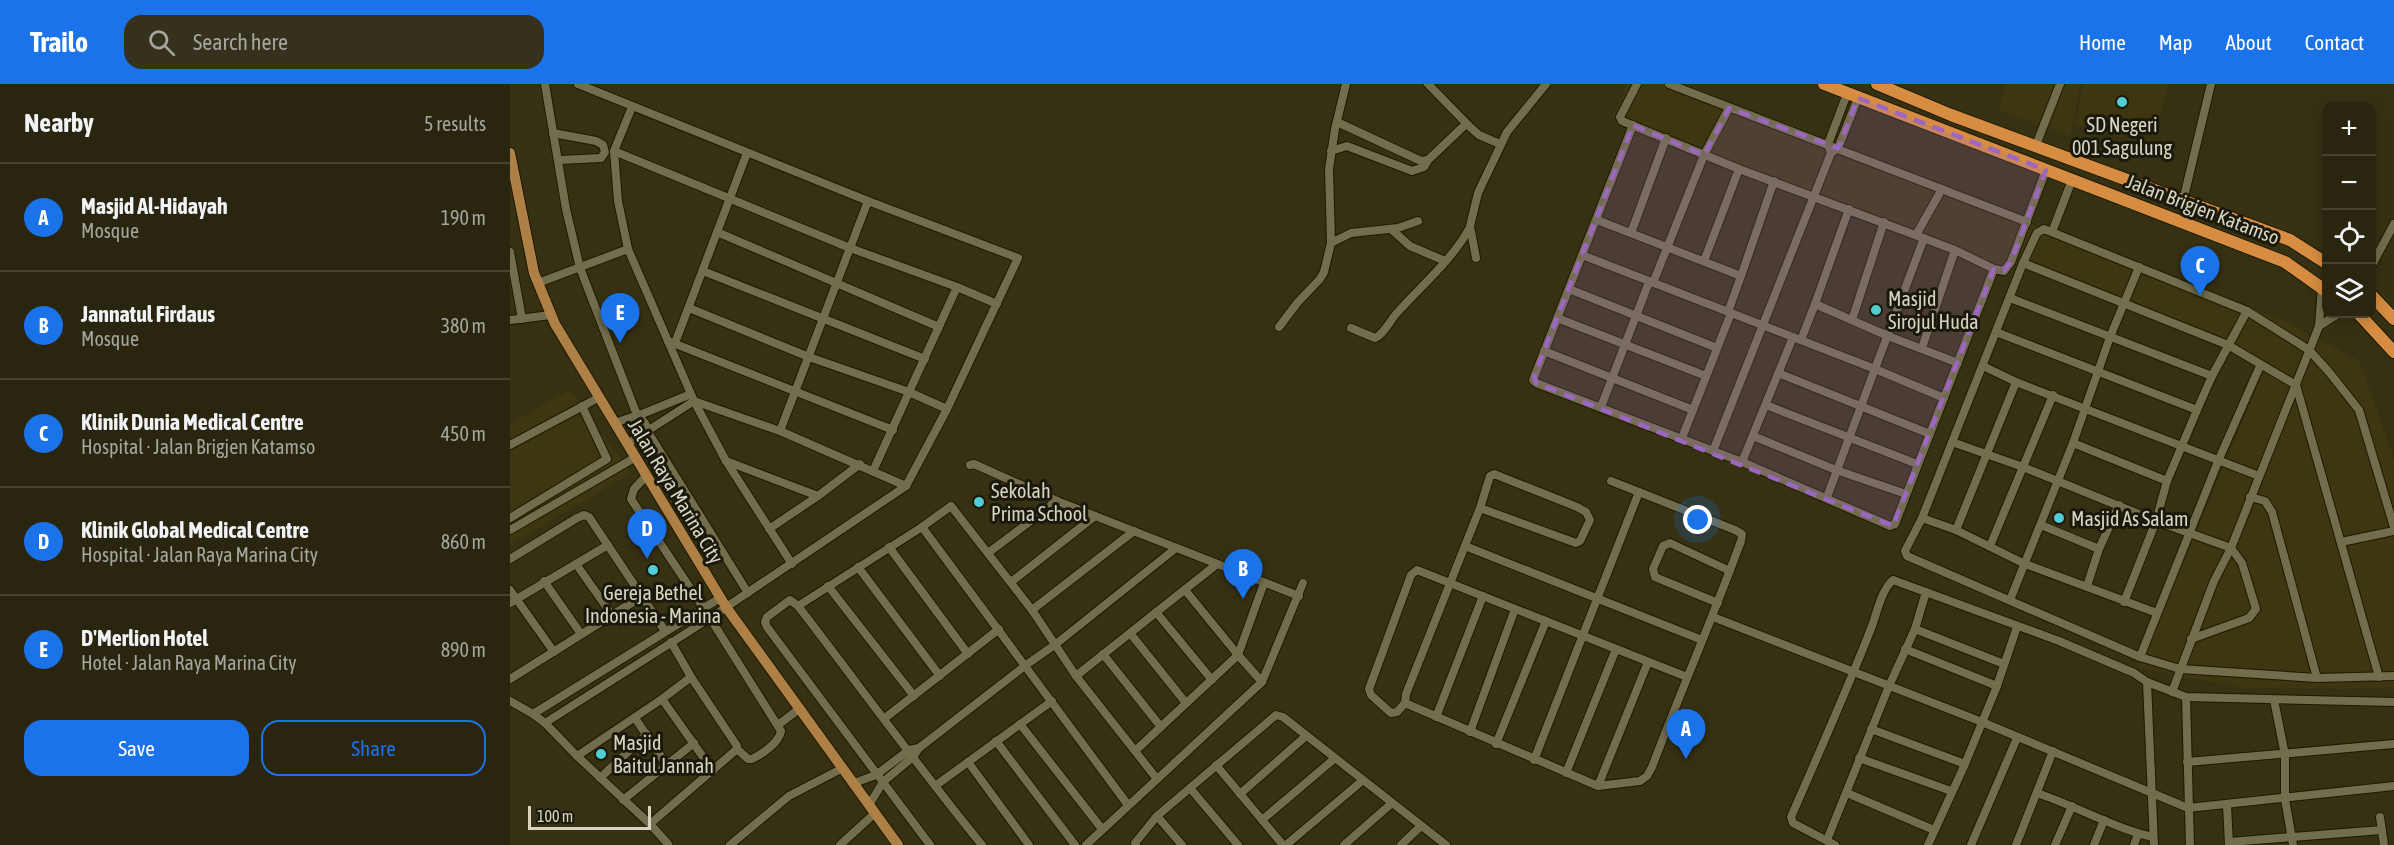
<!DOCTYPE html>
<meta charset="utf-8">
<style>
body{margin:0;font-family:"Asap Condensed",sans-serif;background:#35311d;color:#f1f3f6}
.controls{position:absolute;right:18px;top:18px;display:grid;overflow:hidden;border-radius:12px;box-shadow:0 3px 15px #0003}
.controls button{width:54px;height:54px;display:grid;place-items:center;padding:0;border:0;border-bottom:2px solid #45422f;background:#29250f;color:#f1f3f6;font:30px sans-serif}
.scale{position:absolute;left:18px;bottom:15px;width:123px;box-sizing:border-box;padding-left:6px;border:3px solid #d7d4c3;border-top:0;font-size:16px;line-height:21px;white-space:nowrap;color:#d7d4c3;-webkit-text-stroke:4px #1b190c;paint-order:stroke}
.you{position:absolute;left:1188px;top:436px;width:21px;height:21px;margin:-15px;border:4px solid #fff;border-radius:50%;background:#1a73e8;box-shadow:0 0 0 9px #1a73e833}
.badge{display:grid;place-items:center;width:39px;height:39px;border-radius:50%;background:#1a73e8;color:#fff;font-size:20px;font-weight:700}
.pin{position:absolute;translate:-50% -50px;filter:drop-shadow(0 2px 3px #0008)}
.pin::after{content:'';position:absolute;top:32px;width:21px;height:18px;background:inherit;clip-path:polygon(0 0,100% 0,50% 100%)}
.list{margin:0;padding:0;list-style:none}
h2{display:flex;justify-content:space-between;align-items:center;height:78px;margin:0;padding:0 24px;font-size:26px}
h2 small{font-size:20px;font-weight:400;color:#a5a59e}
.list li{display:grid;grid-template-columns:39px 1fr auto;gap:18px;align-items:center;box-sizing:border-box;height:108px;padding:0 24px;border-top:2px solid #45422f}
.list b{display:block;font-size:22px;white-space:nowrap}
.list p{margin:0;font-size:20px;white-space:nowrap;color:#a5a59e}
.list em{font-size:20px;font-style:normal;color:#a5a59e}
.actions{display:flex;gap:12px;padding:18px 24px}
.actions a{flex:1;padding:14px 0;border:2px solid #1a73e8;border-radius:18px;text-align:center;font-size:21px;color:#1a73e8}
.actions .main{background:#1a73e8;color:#fff}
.icon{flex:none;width:33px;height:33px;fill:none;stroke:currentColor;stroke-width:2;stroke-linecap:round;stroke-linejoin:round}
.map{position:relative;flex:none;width:1884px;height:761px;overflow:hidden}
header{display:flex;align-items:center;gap:36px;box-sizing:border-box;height:84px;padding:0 30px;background:#1a73e8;color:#fff}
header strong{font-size:28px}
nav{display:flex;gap:33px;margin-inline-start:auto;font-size:21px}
.search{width:420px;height:54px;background:#35311d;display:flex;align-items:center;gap:15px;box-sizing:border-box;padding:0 21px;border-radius:18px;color:#a5a59e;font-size:22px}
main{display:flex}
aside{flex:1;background:#29250f}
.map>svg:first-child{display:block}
.built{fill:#3d3610}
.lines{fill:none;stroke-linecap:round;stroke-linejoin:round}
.minor-casing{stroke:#1e1900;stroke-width:10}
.major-casing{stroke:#1e1900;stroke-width:12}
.highway-casing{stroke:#1e1900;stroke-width:14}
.minor{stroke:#726d4d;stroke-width:8}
.major{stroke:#af8046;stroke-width:10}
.highway{stroke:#d78d41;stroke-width:12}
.marked{fill:#9b67c0;fill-opacity:0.2;stroke:#9b67c0;stroke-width:4.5;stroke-dasharray:12 8;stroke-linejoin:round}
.poi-dot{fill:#52ccd5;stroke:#1b190c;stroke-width:2}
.labels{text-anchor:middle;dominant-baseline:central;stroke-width:6;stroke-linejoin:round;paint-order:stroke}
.poi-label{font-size:20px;fill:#d7d4c3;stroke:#1b190c;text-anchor:start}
.street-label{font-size:20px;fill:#d7d4c3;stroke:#1b190c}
</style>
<header>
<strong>Trailo</strong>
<div class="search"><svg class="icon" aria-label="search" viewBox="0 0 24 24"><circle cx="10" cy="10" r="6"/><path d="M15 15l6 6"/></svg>Search here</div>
<nav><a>Home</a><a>Map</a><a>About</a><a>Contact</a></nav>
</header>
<main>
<aside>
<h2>Nearby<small>5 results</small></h2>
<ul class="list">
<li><span class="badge">A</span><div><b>Masjid Al-Hidayah</b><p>Mosque</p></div><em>190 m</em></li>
<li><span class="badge">B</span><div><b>Jannatul Firdaus</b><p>Mosque</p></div><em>380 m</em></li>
<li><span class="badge">C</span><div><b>Klinik Dunia Medical Centre</b><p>Hospital · Jalan Brigjen Katamso</p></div><em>450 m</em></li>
<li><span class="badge">D</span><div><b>Klinik Global Medical Centre</b><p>Hospital · Jalan Raya Marina City</p></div><em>860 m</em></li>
<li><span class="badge">E</span><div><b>D'Merlion Hotel</b><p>Hotel · Jalan Raya Marina City</p></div><em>890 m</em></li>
</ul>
<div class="actions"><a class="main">Save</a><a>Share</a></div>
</aside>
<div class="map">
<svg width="1884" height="761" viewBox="0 0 1884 761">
<rect width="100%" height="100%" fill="#373114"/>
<!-- built -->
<g class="built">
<polygon points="1117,0 1168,0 1524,141 1769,235 1849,276 1884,375 1884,605 1732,604 1629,584 1757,280 1713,254 1511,172 1500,191 1102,33"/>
<polygon points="1496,0 1571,0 1560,52 1488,26"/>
<polygon points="1574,0 1658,0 1646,47 1618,39 1614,54 1565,41"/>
<polygon points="60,306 121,389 0,461 0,339"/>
</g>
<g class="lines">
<defs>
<g id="minor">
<polyline points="35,0 56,125 70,184 127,331 135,339 138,348 238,509"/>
<polyline points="68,0 358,117 508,174 437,325 396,402 270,347 184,317 117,360"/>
<polyline points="918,0 960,43 969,51 990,60"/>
<polyline points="1127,0 1110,33 1112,37 1229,85 1445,166 1484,185 1494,187 1501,178 1536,86"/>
<polyline points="1159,0 1517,138"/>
<polyline points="1337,10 1318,60 1321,69 1328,64 1348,14"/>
<polyline points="122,23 104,67 108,117 118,165 184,317 216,377 282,480"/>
<polyline points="827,38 911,77 918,76 956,40"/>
<polyline points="1123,41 1023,296 1026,299 1232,378 1380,442 1385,440 1484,185"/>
<polyline points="43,49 86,57 93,61 95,68 91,74 49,76"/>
<polyline points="1526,61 1550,0"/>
<polyline points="104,67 340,164 447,203 487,220"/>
<polyline points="821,67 837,62 902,87 914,83 918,76"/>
<polyline points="1673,117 1701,0"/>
<polyline points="1087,136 1231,192 1218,228"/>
<polyline points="881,145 900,162 935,177"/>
<polyline points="207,148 429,243"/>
<polyline points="1542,148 1562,96"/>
<polyline points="1121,149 1156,54"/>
<polyline points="1406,151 1432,105"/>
<polyline points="821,159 841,149 888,144 908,137"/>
<polyline points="0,168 12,235"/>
<polyline points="1072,171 1365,285 1434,314"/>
<polyline points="966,174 960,142 968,109 997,48 1036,0"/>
<polyline points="1194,177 1229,85"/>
<polyline points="1513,179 1718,261 1786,301 1869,593"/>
<polyline points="1862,181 1884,140"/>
<polyline points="193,187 415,275"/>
<polyline points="1231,192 1264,97"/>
<polyline points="28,199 118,165"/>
<polyline points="1143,199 1194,71 1219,24"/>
<polyline points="1059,205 1207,264"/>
<polyline points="1500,214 1702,292"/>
<polyline points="1305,220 1339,125"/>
<polyline points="179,224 299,273 399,308 437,325"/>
<polyline points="1047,234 1196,292"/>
<polyline points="0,236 41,231"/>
<polyline points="1342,236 1374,138"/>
<polyline points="1809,242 1828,230"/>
<polyline points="769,243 788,218 810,195 814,188 821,159 819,85 825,45 836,0"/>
<path d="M 841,244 L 865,254 C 873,251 880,237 886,230 C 910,203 944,174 960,143"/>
<polyline points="1486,248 1687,326"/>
<polyline points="1291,256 1305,220 1378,252 1448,279"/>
<polyline points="158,257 383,346"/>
<polyline points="165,259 237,69"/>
<polyline points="1412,264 1445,166"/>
<polyline points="1034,267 1183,326"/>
<polyline points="1473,282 1506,298 1749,392"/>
<polyline points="1268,289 1420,350"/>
<polyline points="1256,321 1407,380"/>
<polyline points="1091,323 1139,198"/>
<polyline points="104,339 132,330 181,310"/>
<polyline points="270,347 358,117"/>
<polyline points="1243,352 1326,386 1396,410"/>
<polyline points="1172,354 1221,229"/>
<polyline points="1442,358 1513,383 1646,437 1721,464 1732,479 1746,525 1739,534 1681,555"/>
<polyline points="1563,359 1657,397"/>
<polyline points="0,361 88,314"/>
<polyline points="1203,367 1321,69"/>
<polyline points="216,377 308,412"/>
<polyline points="1232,378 1283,253"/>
<polyline points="460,381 464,380 547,417 789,512"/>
<polyline points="363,387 447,203"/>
<path d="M 137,391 L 124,405 L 121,415 L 200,534 L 271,647 C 269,659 252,670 242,675 L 238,675 L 227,665"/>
<polyline points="1317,413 1414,154"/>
<polyline points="1740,413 1755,417 1762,428 1807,594"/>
<path d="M 970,424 L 1066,459 L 1070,457 L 1080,436 L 1076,428 L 1067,423 L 984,390 L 980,392 L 970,424 L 896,610 L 895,619 L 1088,702 L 1130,697 L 1137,692 L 1142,683 C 1171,607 1203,533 1231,457 L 1232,450 L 1225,446 L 1101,397"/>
<polyline points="0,434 97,375 72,322"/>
<polyline points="1412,434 1446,446 1515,480 1647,529"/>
<polyline points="1531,441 1589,465"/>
<polyline points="412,443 618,721"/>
<polyline points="1884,443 1849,326 1819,288 1799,266 1737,227 1534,145 1527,149 1513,179 1412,434 1395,467 1397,472 1630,573 1670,585 1807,594 1884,592"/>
<polyline points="259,445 308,412 350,380"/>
<polyline points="0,446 126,373"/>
<polyline points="1446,446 1506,298"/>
<polyline points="1831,458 1884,447"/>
<polyline points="955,462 1192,556"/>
<polyline points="1480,462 1543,311"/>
<polyline points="379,463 458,570"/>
<polyline points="478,469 547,417"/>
<polyline points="0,475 67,434 74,431 79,433 155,547"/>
<polyline points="66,480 102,531"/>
<polyline points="348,483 430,592"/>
<polyline points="34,497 71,550"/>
<polyline points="501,498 585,432"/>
<polyline points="318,502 404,612"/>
<polyline points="1577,502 1589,465 1609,421"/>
<polyline points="0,506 44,568"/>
<polyline points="675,506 728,571 752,598"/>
<polyline points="1500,516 1563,359 1600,253 1629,183"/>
<polyline points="1614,518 1646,437 1657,397 1687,326 1702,292 1737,227"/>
<polyline points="0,519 98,461"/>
<polyline points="1208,519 1145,493 1143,485 1153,462 1160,459 1220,487"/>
<polyline points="288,522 412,443 441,422 522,526 566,592 647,695"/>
<polyline points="522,526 624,447"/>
<polyline points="646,528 702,596"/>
<polyline points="1203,533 1472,638 1678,724 1884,702"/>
<polyline points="1405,545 1494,580"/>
<polyline points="620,549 676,619"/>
<polyline points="1395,565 1487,602"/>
<polyline points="593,570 651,643"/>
<polyline points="1630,573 1709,375 1750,282"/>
<polyline points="566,592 707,480"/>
<polyline points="0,595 131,513"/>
<polyline points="1637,598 1644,761"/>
<polyline points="1662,608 1704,497 1721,464 1809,242 1812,203"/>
<polyline points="1676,613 1680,761"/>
<polyline points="152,615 203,687"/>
<polyline points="1764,616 1775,671 1775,715 1783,761"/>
<polyline points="0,617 23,630 35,639 67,672 140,740 158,760"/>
<polyline points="895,619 887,628 881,629 861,611 859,605 901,491 907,486 1177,593"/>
<polyline points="23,630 210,514"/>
<polyline points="926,633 973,512"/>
<polyline points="125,634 156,680"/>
<polyline points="375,634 489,545"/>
<polyline points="35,639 200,534 396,402"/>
<polyline points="510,640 592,745"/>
<polyline points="268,641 289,625"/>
<polyline points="1361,645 1455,680"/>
<polyline points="960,648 1005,525"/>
<polyline points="486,657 565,761"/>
<polyline points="986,660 1036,537"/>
<polyline points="409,664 516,581 546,560 666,464"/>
<polyline points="625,667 728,571 754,499"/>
<polyline points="67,672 152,615 181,593"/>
<polyline points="1349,674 1441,707"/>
<polyline points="1024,676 1129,408"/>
<polyline points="458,678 519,761"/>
<polyline points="1677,678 1884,660"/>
<polyline points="706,681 773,761"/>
<polyline points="1056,689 1106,565"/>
<polyline points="90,694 137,650"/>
<polyline points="344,699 366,691 399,666 409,664 404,672 373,698 359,721"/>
<polyline points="425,702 542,617"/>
<polyline points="1088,702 1138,578"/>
<polyline points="680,704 728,761"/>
<polyline points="1337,709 1424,746"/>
<path d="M 1527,709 C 1566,722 1603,744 1643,753"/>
<polyline points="730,710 796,652"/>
<polyline points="113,716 184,659"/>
<polyline points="1717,721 1719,761"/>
<polyline points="647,732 672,761"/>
<polyline points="1870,733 1874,761"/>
<polyline points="752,736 824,675"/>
<polyline points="140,740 226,666 227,662 181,593 161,558"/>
<polyline points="1317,756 1379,602 1405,545 1416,508"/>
<polyline points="1719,758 1872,746"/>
<polyline points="220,761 279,712 331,685"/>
<polyline points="330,761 364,730"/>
<path d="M 420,761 L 257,543 L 255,538 L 257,533 L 280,516 L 288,522 C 349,601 408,683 472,761"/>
<polyline points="576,761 752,598 793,499"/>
<polyline points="626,761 625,759 647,732 766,631 773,633 936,761"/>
<polyline points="776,761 852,697"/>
<polyline points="834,761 882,719"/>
<polyline points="891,761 911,742"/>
<path d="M 1325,761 L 1283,739 L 1281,733 C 1309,669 1337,606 1362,542 C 1367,528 1372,505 1383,496 L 1549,557 L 1624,589 L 1637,598 L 1676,613 L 1884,618"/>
<polyline points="1418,761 1455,680 1487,602 1507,543"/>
<polyline points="1461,761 1507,654"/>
<polyline points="1506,761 1543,667"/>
<polyline points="1545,761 1562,722"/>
<polyline points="1584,761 1594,736"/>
<polyline points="1624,761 1628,750"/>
</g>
<polyline id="major" points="0,69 24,189 45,240 216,523 388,761"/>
<g id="highway">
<polyline points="1314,0 1775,178 1816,207"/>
<polyline points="1367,0 1441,31 1780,156 1816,179"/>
<polyline points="1862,212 1884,235"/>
<polyline points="1849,230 1884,268"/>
</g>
</defs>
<!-- minor casing -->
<use href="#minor" class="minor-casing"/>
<!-- major casing -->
<use href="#major" class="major-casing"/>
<!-- highway casing -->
<use href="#highway" class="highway-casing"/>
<!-- minor -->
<use href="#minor" class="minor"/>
<!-- major -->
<use href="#major" class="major"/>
<!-- highway -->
<use href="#highway" class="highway"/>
</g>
<!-- marked area -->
<path class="marked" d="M 1348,14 L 1536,86 L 1501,178 L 1494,187 L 1484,185 L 1383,442 L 1026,299 L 1024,292 L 1123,41 L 1194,71 L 1219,24 L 1328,64 Z"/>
<!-- markers -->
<g class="poi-dot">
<circle cx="1612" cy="18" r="6"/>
<circle cx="1366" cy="226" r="6"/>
<circle cx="469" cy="418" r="6"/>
<circle cx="1549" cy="434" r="6"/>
<circle cx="143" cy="486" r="6"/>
<circle cx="91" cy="670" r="6"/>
</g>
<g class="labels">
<!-- poi labels -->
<g class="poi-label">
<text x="1612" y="40" text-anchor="middle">SD Negeri<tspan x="1612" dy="23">001 Sagulung</tspan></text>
<text x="1378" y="214">Masjid<tspan x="1378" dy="23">Sirojul Huda</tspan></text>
<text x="481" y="406">Sekolah<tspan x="481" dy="23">Prima School</tspan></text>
<text x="1561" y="434">Masjid As Salam</text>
<text x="143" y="508" text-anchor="middle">Gereja Bethel<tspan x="143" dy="23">Indonesia - Marina</tspan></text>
<text x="103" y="658">Masjid<tspan x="103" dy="23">Baitul Jannah</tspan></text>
</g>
<!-- street labels -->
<g class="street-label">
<text transform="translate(1693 125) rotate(21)">Jalan Brigjen Katamso</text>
<text transform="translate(166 407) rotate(59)">Jalan Raya Marina City</text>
</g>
</g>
</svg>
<div class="controls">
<button>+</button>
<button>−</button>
<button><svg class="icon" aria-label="locate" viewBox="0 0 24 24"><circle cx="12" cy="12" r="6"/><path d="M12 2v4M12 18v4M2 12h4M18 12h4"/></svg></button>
<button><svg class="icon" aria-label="layers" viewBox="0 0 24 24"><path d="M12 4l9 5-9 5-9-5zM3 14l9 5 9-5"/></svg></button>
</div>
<div class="scale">100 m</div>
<div class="you"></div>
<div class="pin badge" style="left:1176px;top:675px">A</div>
<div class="pin badge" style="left:733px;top:515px">B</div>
<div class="pin badge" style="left:1690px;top:212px">C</div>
<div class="pin badge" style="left:137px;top:475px">D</div>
<div class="pin badge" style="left:110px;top:259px">E</div>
</div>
</main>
